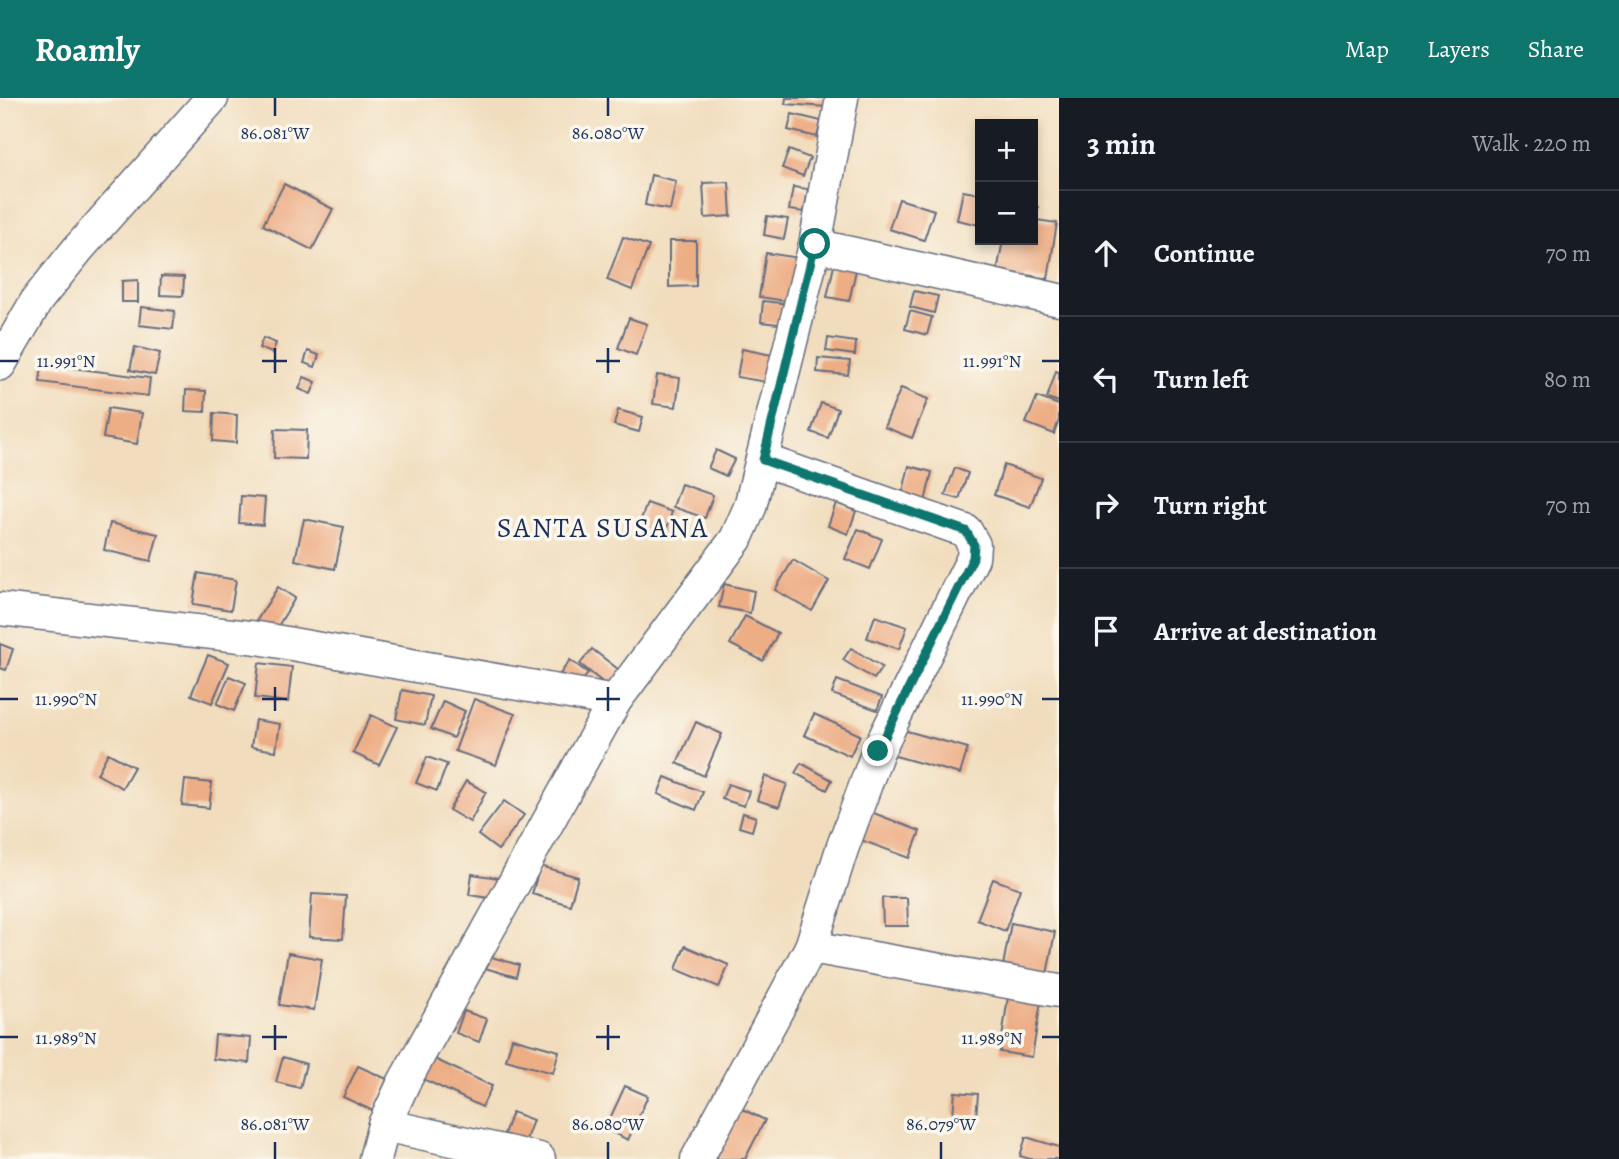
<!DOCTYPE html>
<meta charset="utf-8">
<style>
body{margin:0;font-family:Alegreya,serif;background:#242831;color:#f1f3f6}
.controls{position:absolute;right:21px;top:21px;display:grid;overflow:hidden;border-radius:0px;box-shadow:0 4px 10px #0003}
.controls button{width:63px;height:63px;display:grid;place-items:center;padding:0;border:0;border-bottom:2px solid #363941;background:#171b24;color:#f1f3f6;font:35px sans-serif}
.stop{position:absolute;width:21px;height:21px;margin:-16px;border:5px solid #0f766e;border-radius:50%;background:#fff}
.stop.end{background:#0f766e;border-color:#fff;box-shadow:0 2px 7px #0008}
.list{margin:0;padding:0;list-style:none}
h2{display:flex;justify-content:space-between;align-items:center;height:91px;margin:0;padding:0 28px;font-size:30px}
h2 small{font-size:23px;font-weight:400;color:#9ea1a6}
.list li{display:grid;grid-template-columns:46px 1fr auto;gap:21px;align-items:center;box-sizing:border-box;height:126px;padding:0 28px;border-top:2px solid #363941}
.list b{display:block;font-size:26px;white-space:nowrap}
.list em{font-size:23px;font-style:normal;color:#9ea1a6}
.icon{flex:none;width:38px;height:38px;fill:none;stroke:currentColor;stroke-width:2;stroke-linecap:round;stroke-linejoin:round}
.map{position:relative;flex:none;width:1059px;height:1061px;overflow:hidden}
header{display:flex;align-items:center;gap:42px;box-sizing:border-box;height:98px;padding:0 35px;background:#0f766e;color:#fff}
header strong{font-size:33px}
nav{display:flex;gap:38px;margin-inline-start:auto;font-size:24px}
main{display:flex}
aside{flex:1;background:#171b24}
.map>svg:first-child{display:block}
.building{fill:#edad85}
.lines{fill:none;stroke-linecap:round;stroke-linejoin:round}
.minor-casing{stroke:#666c7f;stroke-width:35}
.minor{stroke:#fff;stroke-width:32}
.route{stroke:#0f766e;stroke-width:9}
.ticks{fill:none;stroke:#1b2f5e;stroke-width:2.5}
.labels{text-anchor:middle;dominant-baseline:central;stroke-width:7;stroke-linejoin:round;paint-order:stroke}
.neighbourhood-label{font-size:28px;letter-spacing:2px;fill:#1b2f5e;stroke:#fbf7ec}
.ticks-label{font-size:18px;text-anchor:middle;fill:#1b2f5e;stroke:#fbf7ec;stroke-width:7;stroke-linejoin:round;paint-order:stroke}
</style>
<header>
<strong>Roamly</strong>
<nav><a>Map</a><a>Layers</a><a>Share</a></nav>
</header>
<main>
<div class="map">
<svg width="1059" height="1061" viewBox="0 0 1059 1061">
<rect width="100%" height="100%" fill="#fbf7ec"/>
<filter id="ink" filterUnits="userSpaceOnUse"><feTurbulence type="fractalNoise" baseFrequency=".0143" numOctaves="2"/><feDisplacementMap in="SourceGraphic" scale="14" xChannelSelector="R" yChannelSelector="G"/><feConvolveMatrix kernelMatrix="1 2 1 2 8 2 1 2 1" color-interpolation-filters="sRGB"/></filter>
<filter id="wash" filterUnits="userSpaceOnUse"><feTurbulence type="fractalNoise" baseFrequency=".00686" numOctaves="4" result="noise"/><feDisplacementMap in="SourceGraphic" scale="28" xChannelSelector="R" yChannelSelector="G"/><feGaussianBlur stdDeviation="1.57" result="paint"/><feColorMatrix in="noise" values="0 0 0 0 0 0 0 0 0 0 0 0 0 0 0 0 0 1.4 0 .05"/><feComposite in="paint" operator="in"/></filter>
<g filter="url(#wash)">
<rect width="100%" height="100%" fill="#f1ddbd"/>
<g id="blocks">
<!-- building -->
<g class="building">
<polygon points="786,0 828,0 827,9 785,6"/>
<polygon points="792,16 821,23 817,39 788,32"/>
<polygon points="789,52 810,60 803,78 782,70"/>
<polygon points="651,77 676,83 670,112 645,107"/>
<polygon points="729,84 731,118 705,120 703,85"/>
<polygon points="284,86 333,111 312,152 263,127"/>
<polygon points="793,89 808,91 804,114 789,112"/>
<polygon points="963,93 980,96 980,127 957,122"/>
<polygon points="899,101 934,112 924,142 889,131"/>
<polygon points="1033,108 1038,109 1036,122 1057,125 1048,181 1026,177 1025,184 996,179 1003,142 1033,142"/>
<polygon points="767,118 788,121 784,141 764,137"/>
<polygon points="623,139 649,148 632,192 607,182"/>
<polygon points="669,143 696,143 696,188 669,189"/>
<polygon points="766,155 800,160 794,204 759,199"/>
<polygon points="835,163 857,168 849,203 827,199"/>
<polygon points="161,178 184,179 183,198 160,197"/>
<polygon points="138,182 138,204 122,204 122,183"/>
<polygon points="914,193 938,198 934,215 910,209"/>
<polygon points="763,203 789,206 786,227 761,224"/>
<polygon points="141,209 175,213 173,231 139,227"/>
<polygon points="910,213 932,219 927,237 905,231"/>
<polygon points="629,220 647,226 636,257 618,250"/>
<polygon points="263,240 276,245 272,255 259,250"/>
<polygon points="828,240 856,244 855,257 826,253"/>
<polygon points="135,249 160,255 155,277 130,272"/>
<polygon points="742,251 777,258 772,285 737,279"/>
<polygon points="308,253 319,257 315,269 304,265"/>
<polygon points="818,260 850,263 848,277 817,274"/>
<polygon points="42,266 150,280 148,298 40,284"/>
<polygon points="1056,273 1059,274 1059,304 1047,300"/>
<polygon points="657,277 680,280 676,309 653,306"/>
<polygon points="304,279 316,284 311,296 299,291"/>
<polygon points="901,290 928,301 912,340 884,329"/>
<polygon points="186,292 206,293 205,314 185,313"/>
<polygon points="1037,299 1059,307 1059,322 1054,336 1026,325"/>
<polygon points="821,305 838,311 828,340 811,334"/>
<polygon points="108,310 142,315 137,346 103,340"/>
<polygon points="618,312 643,319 639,334 614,327"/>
<polygon points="214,315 237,317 236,345 213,343"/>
<polygon points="275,331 307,332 306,361 274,360"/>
<polygon points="716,352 735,361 726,378 708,370"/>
<polygon points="1004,367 1041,380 1030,409 994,397"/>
<polygon points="909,368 932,374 924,408 901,402"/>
<polygon points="955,370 968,375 959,401 945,397"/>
<polygon points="681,386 713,397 705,420 673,409"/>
<polygon points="241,398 265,400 263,427 239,425"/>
<polygon points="647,405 672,414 664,439 638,430"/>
<polygon points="836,405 856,413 848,436 828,428"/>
<polygon points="304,421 344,429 335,471 295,462"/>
<polygon points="110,425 158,436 151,463 104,452"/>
<polygon points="858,431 882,441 870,471 845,461"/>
<polygon points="793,462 829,483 812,513 775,492"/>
<polygon points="198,475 236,482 231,512 193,506"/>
<polygon points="724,486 754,493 750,515 719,509"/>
<polygon points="278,489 295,500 275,533 257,522"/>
<polygon points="745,518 778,535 763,563 730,546"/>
<polygon points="875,518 907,529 899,551 867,540"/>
<polygon points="0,546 13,551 6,572 0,570"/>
<polygon points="851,550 882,569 874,581 843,562"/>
<polygon points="592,551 623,575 611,591 580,566"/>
<polygon points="208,557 229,565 212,605 191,597"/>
<polygon points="570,562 588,575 574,595 556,582"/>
<polygon points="259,565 292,569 288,604 255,600"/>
<polygon points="229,578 246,585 234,613 217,606"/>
<polygon points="837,582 882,599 877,612 832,596"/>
<polygon points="402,592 431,598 425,627 396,621"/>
<polygon points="474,601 515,616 496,667 455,653"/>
<polygon points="443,603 465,613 453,640 431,631"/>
<polygon points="814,616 860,637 850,658 804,637"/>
<polygon points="371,617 397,629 379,667 353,655"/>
<polygon points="255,622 280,626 276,653 251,649"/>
<polygon points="696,624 722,636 704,678 677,665"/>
<polygon points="896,630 968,650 960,676 888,656"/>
<polygon points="108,655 134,669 122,690 97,676"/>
<polygon points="427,659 447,666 437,693 416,685"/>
<polygon points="801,665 832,682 827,692 795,675"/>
<polygon points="765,678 787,686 779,709 757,702"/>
<polygon points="665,679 703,694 696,712 658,696"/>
<polygon points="185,682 212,685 209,710 182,707"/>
<polygon points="466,683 486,694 470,724 449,712"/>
<polygon points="728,686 749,693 744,708 722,701"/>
<polygon points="504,703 524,717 498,752 478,737"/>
<polygon points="866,712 920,733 910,760 855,740"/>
<polygon points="743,715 756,719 752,733 739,729"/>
<polygon points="540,768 578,779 570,807 532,796"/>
<polygon points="472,776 499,780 496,801 469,797"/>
<polygon points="993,781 1020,791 1005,833 977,822"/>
<polygon points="312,796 346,798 343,841 309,839"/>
<polygon points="882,800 907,800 908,828 883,828"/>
<polygon points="1011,825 1055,834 1046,882 1002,873"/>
<polygon points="685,848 729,867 719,889 676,871"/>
<polygon points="288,855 322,861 314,912 279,907"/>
<polygon points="488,858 519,867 516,879 485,870"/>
<polygon points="1009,892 1042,897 1032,959 1000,954"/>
<polygon points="464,913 487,921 479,944 456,935"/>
<polygon points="215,937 251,940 249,965 213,961"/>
<polygon points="512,940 559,953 553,975 506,962"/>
<polygon points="428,958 492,988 482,1009 419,979"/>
<polygon points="283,959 306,966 300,990 276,984"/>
<polygon points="358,968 387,981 373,1013 343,999"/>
<polygon points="625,988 648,998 628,1042 605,1031"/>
<polygon points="955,994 978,996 976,1019 953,1017"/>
<polygon points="740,1010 765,1022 745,1061 714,1061"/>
<polygon points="512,1014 533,1022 525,1044 504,1036"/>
<polygon points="1026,1039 1059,1049 1059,1061 1030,1061 1020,1058"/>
</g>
</g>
</g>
<g filter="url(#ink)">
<use href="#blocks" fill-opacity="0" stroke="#666c7f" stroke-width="2"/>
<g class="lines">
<defs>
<g id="minor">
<polyline points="815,147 1059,202"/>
<polyline points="0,266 37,202 78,151 212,0"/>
<polyline points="763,362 966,433 974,447 973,460 878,653 842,751 811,849"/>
<polyline points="0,511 258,540 615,603"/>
<polyline points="384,1027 539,1061"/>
<polyline points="375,1061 384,1027 404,984 615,603 736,441 750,409 815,147 842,0"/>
<polyline points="697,1061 811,849 1059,893"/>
</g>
</defs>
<!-- minor casing -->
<use href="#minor" class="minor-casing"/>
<!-- minor -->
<use href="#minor" class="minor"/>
</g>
</g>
<g class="lines" filter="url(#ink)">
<!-- route -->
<polyline class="route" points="815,146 763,362 966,433 974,447 973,460 878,653"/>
</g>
<!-- ticks -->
<path class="ticks" d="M 275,0 L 275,18M 608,0 L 608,18M 275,250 L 275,275M 608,250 L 608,275M 0,263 L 18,263M 262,263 L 287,263M 596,263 L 620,263M 1042,263 L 1059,263M 275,589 L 275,613M 608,589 L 608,613M 0,601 L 18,601M 262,601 L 287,601M 596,601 L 620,601M 1042,601 L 1059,601M 275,927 L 275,952M 608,927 L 608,952M 0,939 L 18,939M 262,939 L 287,939M 596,939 L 620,939M 1042,939 L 1059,939M 275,1044 L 275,1061M 608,1044 L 608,1061M 941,1044 L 941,1061"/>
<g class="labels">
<!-- neighbourhood labels -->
<g class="neighbourhood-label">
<text x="603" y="430">SANTA SUSANA</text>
</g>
</g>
<g class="ticks-label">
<text x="275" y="41">86.081°W</text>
<text x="608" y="41">86.080°W</text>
<text x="66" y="269">11.991°N</text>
<text x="992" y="269">11.991°N</text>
<text x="66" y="607">11.990°N</text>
<text x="992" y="607">11.990°N</text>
<text x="66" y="946">11.989°N</text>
<text x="992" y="946">11.989°N</text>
<text x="275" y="1032">86.081°W</text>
<text x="608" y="1032">86.080°W</text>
<text x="941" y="1032">86.079°W</text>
</g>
</svg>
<div class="controls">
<button>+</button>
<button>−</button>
</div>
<div class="stop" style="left:815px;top:146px"></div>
<div class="stop end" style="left:878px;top:653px"></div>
</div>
<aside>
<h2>3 min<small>Walk · 220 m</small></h2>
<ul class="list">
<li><svg class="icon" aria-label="ahead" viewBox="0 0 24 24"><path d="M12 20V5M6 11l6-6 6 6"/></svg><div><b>Continue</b></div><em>70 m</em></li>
<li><svg class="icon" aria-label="left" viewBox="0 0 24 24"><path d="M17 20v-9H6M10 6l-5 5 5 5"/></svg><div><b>Turn left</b></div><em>80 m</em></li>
<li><svg class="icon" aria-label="right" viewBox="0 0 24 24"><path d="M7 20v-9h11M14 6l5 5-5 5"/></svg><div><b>Turn right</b></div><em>70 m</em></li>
<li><svg class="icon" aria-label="arrive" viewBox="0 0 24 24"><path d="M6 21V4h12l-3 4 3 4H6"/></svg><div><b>Arrive at destination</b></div></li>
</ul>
</aside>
</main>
